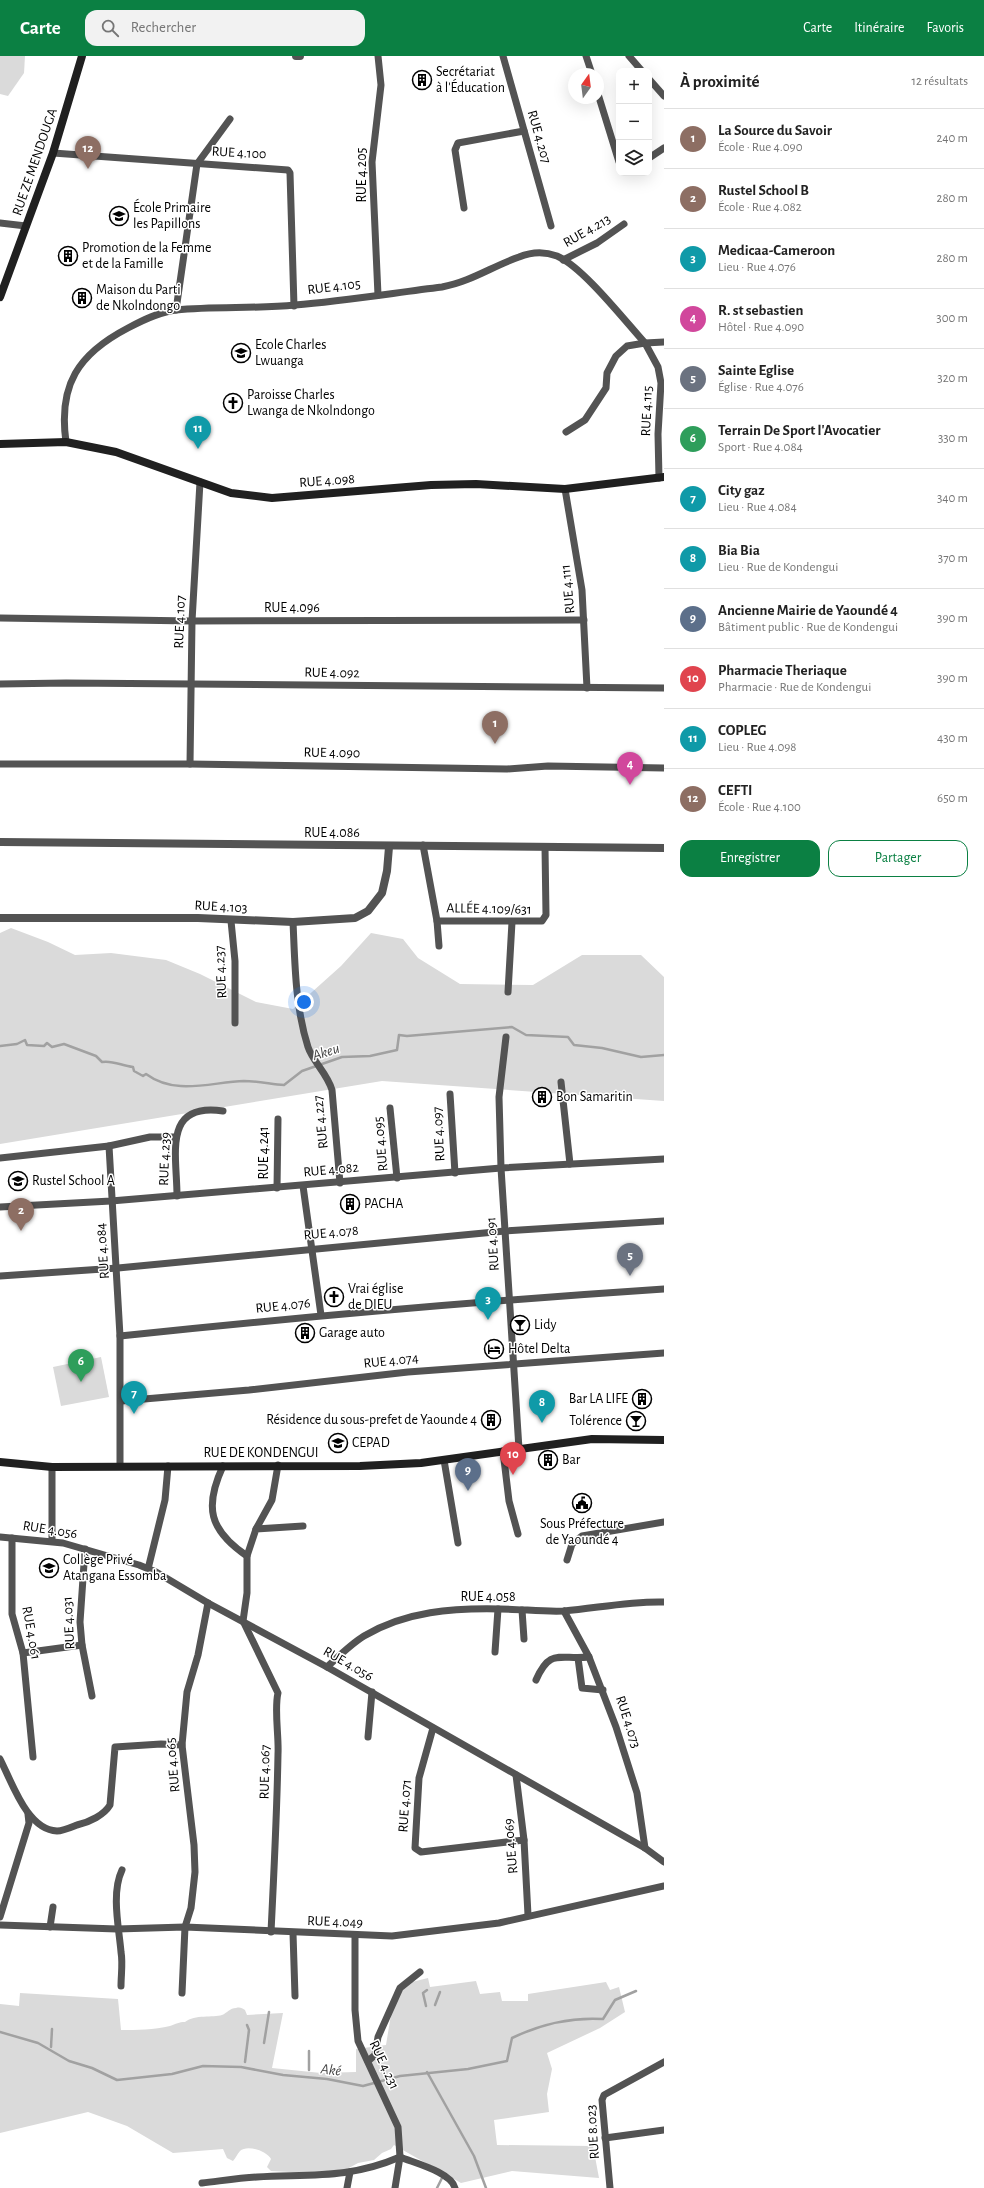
<!DOCTYPE html>
<html lang="fr">
<meta charset="utf-8">
<style>
body{margin:0;font-family:"Alegreya Sans",sans-serif;background:#f2f2f2;color:#222}
.controls{position:absolute;right:12px;top:12px;display:grid;overflow:hidden;border-radius:8px;box-shadow:0 4px 16px #0002}
.controls button{width:36px;height:36px;display:grid;place-items:center;padding:0;border:0;border-bottom:1px solid #e0e0e0;background:#fff;color:#222;font:20px sans-serif}
.compass{position:absolute;left:568px;top:12px;width:36px;height:36px;border-radius:50%;background:#fff;box-shadow:0 4px 16px #0002;rotate:14deg}
.you{position:absolute;left:304px;top:946px;width:14px;height:14px;margin:-10px;border:3px solid #fff;border-radius:50%;background:#1a73e8;box-shadow:0 0 0 6px #1a73e833}
.badge{display:grid;place-items:center;width:26px;height:26px;border-radius:50%;background:#0b8043;color:#fff;font-size:13px;font-weight:700}
.pin{position:absolute;translate:-50% -33px;filter:drop-shadow(0 1px 2px #0008)}
.pin::after{content:'';position:absolute;top:21px;width:14px;height:12px;background:inherit;clip-path:polygon(0 0,100% 0,50% 100%)}
.list{margin:0;padding:0;list-style:none}
h2{display:flex;justify-content:space-between;align-items:center;height:52px;margin:0;padding:0 16px;font-size:17px}
h2 small{font-size:13px;font-weight:400;color:#767676}
.list li{display:grid;grid-template-columns:26px 1fr auto;gap:12px;align-items:center;box-sizing:border-box;height:60px;padding:0 16px;border-top:1px solid #e0e0e0}
.list b{display:block;font-size:15px;white-space:nowrap}
.list p{margin:0;font-size:13px;white-space:nowrap;color:#767676}
.list em{font-size:13px;font-style:normal;color:#767676}
.actions{display:flex;gap:8px;padding:12px 16px}
.actions a{flex:1;padding:9px 0;border:1px solid #0b8043;border-radius:12px;text-align:center;font-size:14px;color:#0b8043}
.actions .main{background:#0b8043;color:#fff}
.icon{flex:none;width:22px;height:22px;fill:none;stroke:currentColor;stroke-width:2;stroke-linecap:round;stroke-linejoin:round}
.map{position:relative;flex:none;width:664px;height:2132px;overflow:hidden}
header{display:flex;align-items:center;gap:24px;box-sizing:border-box;height:56px;padding:0 20px;background:#0b8043;color:#fff}
header strong{font-size:19px}
nav{display:flex;gap:22px;margin-inline-start:auto;font-size:14px}
.search{width:280px;height:36px;background:#f2f2f2;display:flex;align-items:center;gap:10px;box-sizing:border-box;padding:0 14px;border-radius:12px;color:#767676;font-size:15px}
main{display:flex}
aside{flex:1;background:#fff}
.map>svg:first-child{display:block}
.green{fill:#dadada}
.lines{fill:none;stroke-linecap:round;stroke-linejoin:round}
.stream{stroke:#a1a1a1;stroke-width:2.5}
.minor{stroke:#535353;stroke-width:7}
.tertiary{stroke:#535353;stroke-width:8}
.secondary{stroke:#202020;stroke-width:8}
.labels{text-anchor:middle;dominant-baseline:central;stroke-width:3;stroke-linejoin:round;paint-order:stroke}
.poi-label{font-size:14px;fill:#000;stroke:#fff;text-anchor:start}
.street-label{font-size:14px;fill:#000;stroke:#fff}
.water-label{font-size:15px;font-style:italic;fill:#424242;stroke:#fff}
</style>
<header>
<strong>Carte</strong>
<div class="search"><svg class="icon" aria-label="search" viewBox="0 0 24 24"><circle cx="10" cy="10" r="6"/><path d="M15 15l6 6"/></svg>Rechercher</div>
<nav><a>Carte</a><a>Itinéraire</a><a>Favoris</a></nav>
</header>
<main>
<div class="map">
<svg width="664" height="2132" viewBox="0 0 664 2132">
<rect width="100%" height="100%" fill="#fff"/>
<!-- green -->
<g class="green">
<polygon points="0,0 25,0 24,17 8,40 0,38"/>
<polygon points="11,872 48,886 75,899 111,897 166,904 200,918 256,946 293,953 341,910 371,877 403,883 418,902 460,928 533,929 582,899 641,899 664,921 664,1045 382,1025 0,1088 0,877"/>
<polygon points="101,1301 109,1341 61,1350 53,1311"/>
<path d="M 428,1922 L 430,1931 L 476,1925 L 480,1938 L 500,1936 L 502,1945 L 528,1945 L 528,1938 L 606,1926 L 610,1934 L 619,1931 L 625,1956 L 600,1972 L 547,1997 L 552,2013 L 547,2038 L 549,2056 L 494,2064 L 497,2089 L 593,2090 L 599,2122 L 512,2115 L 461,2127 L 394,2089 L 391,2093 L 382,2097 L 374,2104 L 358,2107 L 347,2113 L 309,2117 L 271,2115 L 267,2111 L 271,2103 C 267,2095 247,2088 240,2095 C 237,2098 236,2102 233,2105 L 227,2102 L 223,2093 L 173,2097 L 127,2070 L 88,2056 L 0,2077 L 0,1948 L 19,1950 L 20,1937 L 118,1943 L 121,1974 C 137,1974 154,1974 170,1970 C 176,1968 179,1966 185,1966 C 195,1958 213,1962 222,1959 C 227,1957 230,1952 236,1952 C 240,1951 242,1952 245,1954 L 247,1959 L 283,1957 L 272,2012 L 321,2017 L 356,2016 L 356,1993 L 386,1989 L 395,1934 L 400,1929 Z"/>
</g>
<g class="lines">
<!-- stream -->
<g class="stream">
<path d="M 0,990 L 17,988 L 25,984 L 27,989 L 44,990 L 47,987 L 52,991 L 64,988 L 96,1000 L 102,1006 C 113,1004 122,1010 133,1011 L 134,1015 L 143,1020 L 146,1018 C 176,1040 211,1026 244,1025 C 257,1025 271,1028 284,1029 L 302,1015 L 342,1001 L 370,1000 L 397,994 L 399,979 L 407,980 L 512,971 L 526,979 L 568,981 L 574,989 L 602,992 L 641,1001 L 664,999"/>
<polyline points="435,1949 440,1936"/>
<polyline points="426,1950 423,1937 427,1934"/>
<path d="M 0,1976 L 38,1987 L 69,2005 L 92,2012 L 117,2024 L 172,2018 L 203,2010 L 241,2011 L 283,2019 L 327,2023 L 363,2030 L 400,2020 L 468,2013 L 507,2005 L 512,1982 C 541,1968 570,1961 603,1963 L 615,1944 L 636,1935"/>
<polyline points="264,1987 269,1956"/>
<polyline points="51,1991 52,1973"/>
<polyline points="309,1995 309,2014"/>
<polyline points="245,2006 249,1974 247,1969"/>
<polyline points="427,2016 474,2100 486,2132"/>
<polyline points="437,2132 443,2120"/>
</g>
<!-- minor -->
<g class="minor">
<polyline points="503,0 551,170"/>
<polyline points="586,0 592,18"/>
<polyline points="629,0 642,15"/>
<polyline points="649,23 664,40"/>
<polyline points="598,38 619,106"/>
<polyline points="53,97 288,114 290,117 294,250"/>
<polyline points="649,102 664,92"/>
<polyline points="464,152 455,94 458,87 524,75"/>
<polyline points="0,167 26,170"/>
<polyline points="563,204 597,187 624,168"/>
<polyline points="378,239 372,106 381,29 378,0"/>
<polyline points="176,254 197,108 230,63"/>
<polyline points="566,376 585,364 606,332 607,317 616,300 627,290 645,287"/>
<path d="M 66,386 C 58,329 78,298 128,272 C 143,264 159,256 176,254 C 216,250 256,253 295,249 C 344,245 393,237 442,231 C 470,226 493,210 519,201 C 531,196 544,195 557,200 C 583,211 625,265 645,287"/>
<polyline points="659,422 658,378 661,327 658,311 645,287 664,286"/>
<polyline points="565,433 582,534 587,632"/>
<polyline points="0,562 192,565 584,564"/>
<polyline points="0,628 66,627 664,632"/>
<polyline points="0,708 190,708 507,713 548,710 664,712"/>
<polyline points="190,708 192,565 200,426"/>
<polyline points="423,789 437,865 542,865 546,859 545,791"/>
<polyline points="231,865 235,905 235,967"/>
<polyline points="437,865 439,890"/>
<path d="M 293,866 C 295,908 295,950 308,991 C 313,1006 327,1017 332,1034 L 340,1127"/>
<polyline points="508,936 512,866"/>
<polyline points="506,981 499,1041 501,1112 519,1393"/>
<polyline points="561,1026 570,1108"/>
<polyline points="450,1038 455,1117"/>
<polyline points="390,1052 397,1122"/>
<polyline points="109,1090 150,1081 176,1081"/>
<polyline points="0,1102 109,1090 120,1280 120,1409"/>
<polyline points="303,1130 321,1259"/>
<polyline points="277,1132 278,1063"/>
<path d="M 177,1140 C 177,1099 162,1046 223,1055"/>
<polyline points="0,1151 111,1145 501,1112 664,1103"/>
<polyline points="0,1220 118,1212 505,1175 664,1165"/>
<path d="M 120,1280 C 301,1261 482,1245 664,1233"/>
<polyline points="121,1345 249,1334 408,1316 664,1297"/>
<polyline points="503,1395 509,1445 518,1478"/>
<polyline points="444,1404 458,1487"/>
<path d="M 223,1410 C 204,1451 209,1474 247,1500 L 247,1537 L 243,1565 L 278,1637 C 274,1653 279,1680 278,1698 C 277,1757 274,1816 271,1876"/>
<polyline points="256,1473 272,1444 278,1409"/>
<polyline points="0,1481 63,1487 139,1509 156,1516 208,1547 327,1611 645,1792 664,1806"/>
<polyline points="12,1482 12,1558 23,1597 33,1701"/>
<polyline points="52,1485 52,1411"/>
<polyline points="85,1493 80,1566 82,1589 92,1640"/>
<polyline points="247,1500 256,1473 303,1470"/>
<polyline points="567,1504 572,1488 582,1480 664,1466"/>
<polyline points="148,1513 165,1444 168,1410"/>
<polyline points="522,1554 524,1583"/>
<polyline points="564,1555 589,1601 616,1671 637,1737 645,1792"/>
<polyline points="495,1596 498,1553"/>
<polyline points="23,1597 82,1589"/>
<polyline points="578,1602 582,1632 603,1634"/>
<path d="M 327,1611 C 339,1600 351,1588 364,1580 C 406,1555 453,1552 500,1553 C 521,1553 543,1556 564,1555 C 598,1552 629,1545 664,1546"/>
<path d="M 536,1624 C 550,1592 559,1604 589,1601"/>
<polyline points="433,1672 419,1722 415,1792 421,1796 524,1784"/>
<polyline points="368,1681 372,1636"/>
<path d="M 0,1703 C 12,1726 27,1774 57,1775 C 63,1775 72,1771 77,1769 C 90,1766 104,1759 110,1749 L 115,1691 L 161,1688 L 182,1689"/>
<polyline points="516,1719 524,1784 528,1859"/>
<polyline points="0,1861 29,1767 28,1758"/>
<polyline points="0,1869 117,1873 185,1871 392,1880 499,1867 664,1830"/>
<polyline points="50,1871 53,1851"/>
<polyline points="293,1877 295,1940"/>
<polyline points="355,1880 355,1954 358,1985 398,2071 400,2101 395,2132"/>
<path d="M 121,1930 C 121,1919 123,1907 121,1896 C 119,1872 111,1837 122,1814"/>
<polyline points="182,1937 185,1871 191,1852 195,1816 194,1789 182,1689 187,1636 198,1599 208,1547"/>
<polyline points="368,2005 375,1999 378,1981 400,1932 420,1916"/>
<polyline points="605,2082 664,2074"/>
<path d="M 202,2127 C 220,2125 239,2122 257,2121 C 310,2118 349,2123 400,2101 C 414,2107 451,2116 455,2132"/>
<polyline points="347,2132 350,2116"/>
<polyline points="610,2132 602,2044 604,2039 664,2006"/>
</g>
<!-- tertiary -->
<g class="tertiary">
<polyline points="296,0 300,0"/>
<polyline points="0,786 664,792"/>
<polyline points="0,862 198,862 293,866 355,862 368,855 382,837 387,815 389,791"/>
</g>
<!-- secondary -->
<g class="secondary">
<polyline points="0,241 53,97 82,0"/>
<polyline points="0,388 66,386 116,396 231,437 272,442 431,429 476,428 565,433 664,421"/>
<polyline points="0,1406 52,1411 360,1410 421,1407 592,1383 664,1384"/>
</g>
</g>
<!-- icons -->
<defs>
<symbol id="building-ring" viewBox="-11 -11 22 22"><circle r="9.5" fill="#fff" stroke="#000" stroke-width="1.5"/><path d="M-4-6H4V6H1V3H-1V6H-4ZM-2.5-4.3h1.7v1.8h-1.7ZM.8-4.3h1.7v1.8H.8ZM-2.5-1h1.7V.8h-1.7ZM.8-1h1.7V.8H.8Z" fill="#000"/></symbol>
<symbol id="school-ring" viewBox="-11 -11 22 22"><circle r="9.5" fill="#fff" stroke="#000" stroke-width="1.5"/><path d="M0-5L7-2L0 1L-7-2ZM-4 1L0 2.5L4 1V4Q0 6-4 4Z" fill="#000"/></symbol>
<symbol id="church-ring" viewBox="-11 -11 22 22"><circle r="9.5" fill="#fff" stroke="#000" stroke-width="1.5"/><path d="M-1.2-6h2.4v3.5h3.3v2.4h-3.3V6h-2.4V-.1h-3.3v-2.4h3.3Z" fill="#000"/></symbol>
<symbol id="bar-ring" viewBox="-11 -11 22 22"><circle r="9.5" fill="#fff" stroke="#000" stroke-width="1.5"/><path d="M-6-5H6L.8 .8V4.5H3.5V6h-7V4.5H-.8V.8Z" fill="#000"/></symbol>
<symbol id="hotel-ring" viewBox="-11 -11 22 22"><circle r="9.5" fill="#fff" stroke="#000" stroke-width="1.5"/><path d="M-6-4.5h1.5V1H6V5H4.5V3h-9V5H-6ZM-4 0a1.8 1.8 0 1 1 3.6 0ZM.5 0V-2.5h3Q6-2.5 6 0Z" fill="#000"/></symbol>
<symbol id="civic-ring" viewBox="-11 -11 22 22"><circle r="9.5" fill="#fff" stroke="#000" stroke-width="1.5"/><path d="M-.6-6.5H3V-4.5H.6V-3L4-1V1h2V6H-6V1h2V-1L-.6-3ZM-1.2 2.5V6h2.4V2.5Z" fill="#000"/></symbol>
</defs>
<g fill-rule="evenodd">
<use href="#building-ring" x="411" y="13" width="22" height="22"/>
<use href="#school-ring" x="108" y="149" width="22" height="22"/>
<use href="#building-ring" x="57" y="189" width="22" height="22"/>
<use href="#building-ring" x="71" y="231" width="22" height="22"/>
<use href="#school-ring" x="230" y="286" width="22" height="22"/>
<use href="#church-ring" x="222" y="336" width="22" height="22"/>
<use href="#building-ring" x="531" y="1030" width="22" height="22"/>
<use href="#school-ring" x="7" y="1114" width="22" height="22"/>
<use href="#building-ring" x="339" y="1137" width="22" height="22"/>
<use href="#church-ring" x="323" y="1230" width="22" height="22"/>
<use href="#bar-ring" x="509" y="1258" width="22" height="22"/>
<use href="#building-ring" x="294" y="1266" width="22" height="22"/>
<use href="#hotel-ring" x="483" y="1282" width="22" height="22"/>
<use href="#building-ring" x="631" y="1332" width="22" height="22"/>
<use href="#building-ring" x="480" y="1353" width="22" height="22"/>
<use href="#bar-ring" x="625" y="1354" width="22" height="22"/>
<use href="#school-ring" x="327" y="1376" width="22" height="22"/>
<use href="#building-ring" x="537" y="1393" width="22" height="22"/>
<use href="#civic-ring" x="571" y="1436" width="22" height="22"/>
<use href="#school-ring" x="38" y="1501" width="22" height="22"/>
</g>
<g class="labels">
<!-- poi labels -->
<g class="poi-label">
<text x="436" y="16">Secrétariat<tspan x="436" dy="16">à l'Éducation</tspan></text>
<text x="133" y="152">École Primaire<tspan x="133" dy="16">les Papillons</tspan></text>
<text x="82" y="192">Promotion de la Femme<tspan x="82" dy="16">et de la Famille</tspan></text>
<text x="96" y="234">Maison du Parti<tspan x="96" dy="16">de Nkolndongo</tspan></text>
<text x="255" y="289">Ecole Charles<tspan x="255" dy="16">Lwuanga</tspan></text>
<text x="247" y="339">Paroisse Charles<tspan x="247" dy="16">Lwanga de Nkolndongo</tspan></text>
<text x="556" y="1041">Bon Samaritin</text>
<text x="32" y="1125">Rustel School A</text>
<text x="364" y="1148">PACHA</text>
<text x="348" y="1233">Vrai église<tspan x="348" dy="16">de DIEU</tspan></text>
<text x="534" y="1269">Lidy</text>
<text x="319" y="1277">Garage auto</text>
<text x="508" y="1293">Hôtel Delta</text>
<text x="628" y="1343" text-anchor="end">Bar LA LIFE</text>
<text x="477" y="1364" text-anchor="end">Résidence du sous-prefet de Yaounde 4</text>
<text x="622" y="1365" text-anchor="end">Tolérence</text>
<text x="352" y="1387">CEPAD</text>
<text x="562" y="1404">Bar</text>
<text x="582" y="1468" text-anchor="middle">Sous Préfecture<tspan x="582" dy="16">de Yaoundé 4</tspan></text>
<text x="63" y="1504">Collège Privé<tspan x="63" dy="16">Atangana Essomba</tspan></text>
</g>
<!-- street labels -->
<g class="street-label">
<text transform="translate(539 81) rotate(74)">RUE 4.207</text>
<text transform="translate(239 97) rotate(3)">RUE 4.100</text>
<text transform="translate(35 106) rotate(-71)">RUE ZE MENDOUGA</text>
<text transform="translate(362 119) rotate(-90)">RUE 4.205</text>
<text transform="translate(587 175) rotate(-30)">RUE 4.213</text>
<text transform="translate(334 231) rotate(-7)">RUE 4.105</text>
<text transform="translate(647 355) rotate(-88)">RUE 4.115</text>
<text transform="translate(327 425) rotate(-4)">RUE 4.098</text>
<text transform="translate(568 533) rotate(-96)">RUE 4.111</text>
<text x="292" y="552">RUE 4.096</text>
<text transform="translate(180 566) rotate(-88)">RUE 4.107</text>
<text transform="translate(332 617) rotate(1)">RUE 4.092</text>
<text transform="translate(332 697) rotate(1)">RUE 4.090</text>
<text x="332" y="777">RUE 4.086</text>
<text transform="translate(221 851) rotate(3)">RUE 4.103</text>
<text transform="translate(489 853) rotate(1)">ALLÉE 4.109/631</text>
<text transform="translate(221 916) rotate(-93)">RUE 4.237</text>
<text transform="translate(321 1066) rotate(-96)">RUE 4.227</text>
<text transform="translate(439 1078) rotate(-93)">RUE 4.097</text>
<text transform="translate(381 1088) rotate(-95)">RUE 4.095</text>
<text transform="translate(264 1097) rotate(-90)">RUE 4.241</text>
<text transform="translate(165 1103) rotate(-88)">RUE 4.239</text>
<text transform="translate(331 1114) rotate(-5)">RUE 4.082</text>
<text transform="translate(331 1177) rotate(-5)">RUE 4.078</text>
<text transform="translate(493 1188) rotate(-94)">RUE 4.091</text>
<text transform="translate(103 1195) rotate(-94)">RUE 4.084</text>
<text transform="translate(283 1250) rotate(-6)">RUE 4.076</text>
<text transform="translate(391 1305) rotate(-6)">RUE 4.074</text>
<text x="261" y="1397">RUE DE KONDENGUI</text>
<text transform="translate(50 1474) rotate(9)">RUE 4.056</text>
<text x="488" y="1541">RUE 4.058</text>
<text transform="translate(69 1567) rotate(-93)">RUE 4.031</text>
<text transform="translate(31 1577) rotate(80)">RUE 4.061</text>
<text transform="translate(348 1608) rotate(30)">RUE 4.056</text>
<text transform="translate(628 1666) rotate(72)">RUE 4.073</text>
<text transform="translate(173 1709) rotate(-95)">RUE 4.065</text>
<text transform="translate(265 1716) rotate(-89)">RUE 4.067</text>
<text transform="translate(405 1750) rotate(-86)">RUE 4.071</text>
<text transform="translate(511 1790) rotate(-95)">RUE 4.069</text>
<text transform="translate(335 1866) rotate(2)">RUE 4.049</text>
<text transform="translate(384 2009) rotate(65)">RUE 4.231</text>
<text transform="translate(593 2076) rotate(-94)">RUE 8.023</text>
</g>
<!-- water labels -->
<g class="water-label">
<text transform="translate(326 996) rotate(-17)">Akeu</text>
<text transform="translate(331 2014) rotate(7)">Aké</text>
</g>
</g>
</svg>
<div class="controls">
<button>+</button>
<button>−</button>
<button><svg class="icon" aria-label="layers" viewBox="0 0 24 24"><path d="M12 4l9 5-9 5-9-5zM3 14l9 5 9-5"/></svg></button>
</div>
<svg class="compass" viewBox="-18 -18 36 36"><path d="M0-13l5 13h-10z" fill="#e53935"/><path d="M0 13l5-13h-10z" fill="#767676"/></svg>
<div class="you"></div>
<div class="pin badge" style="left:495px;top:688px;background:#8d6e63">1</div>
<div class="pin badge" style="left:21px;top:1175px;background:#8d6e63">2</div>
<div class="pin badge" style="left:488px;top:1264px;background:#0f9aa8">3</div>
<div class="pin badge" style="left:630px;top:729px;background:#d1479c">4</div>
<div class="pin badge" style="left:630px;top:1220px;background:#6b7280">5</div>
<div class="pin badge" style="left:81px;top:1326px;background:#2e9e5b">6</div>
<div class="pin badge" style="left:134px;top:1358px;background:#0f9aa8">7</div>
<div class="pin badge" style="left:542px;top:1367px;background:#0f9aa8">8</div>
<div class="pin badge" style="left:468px;top:1435px;background:#5c6f8a">9</div>
<div class="pin badge" style="left:513px;top:1419px;background:#e0444e">10</div>
<div class="pin badge" style="left:198px;top:393px;background:#0f9aa8">11</div>
<div class="pin badge" style="left:88px;top:113px;background:#8d6e63">12</div>
</div>
<aside>
<h2>À proximité<small>12 résultats</small></h2>
<ul class="list">
<li><span class="badge" style="background:#8d6e63">1</span><div><b>La Source du Savoir</b><p>École · Rue 4.090</p></div><em>240 m</em></li>
<li><span class="badge" style="background:#8d6e63">2</span><div><b>Rustel School B</b><p>École · Rue 4.082</p></div><em>280 m</em></li>
<li><span class="badge" style="background:#0f9aa8">3</span><div><b>Medicaa-Cameroon</b><p>Lieu · Rue 4.076</p></div><em>280 m</em></li>
<li><span class="badge" style="background:#d1479c">4</span><div><b>R. st sebastien</b><p>Hôtel · Rue 4.090</p></div><em>300 m</em></li>
<li><span class="badge" style="background:#6b7280">5</span><div><b>Sainte Eglise</b><p>Église · Rue 4.076</p></div><em>320 m</em></li>
<li><span class="badge" style="background:#2e9e5b">6</span><div><b>Terrain De Sport l'Avocatier</b><p>Sport · Rue 4.084</p></div><em>330 m</em></li>
<li><span class="badge" style="background:#0f9aa8">7</span><div><b>City gaz</b><p>Lieu · Rue 4.084</p></div><em>340 m</em></li>
<li><span class="badge" style="background:#0f9aa8">8</span><div><b>Bia Bia</b><p>Lieu · Rue de Kondengui</p></div><em>370 m</em></li>
<li><span class="badge" style="background:#5c6f8a">9</span><div><b>Ancienne Mairie de Yaoundé 4</b><p>Bâtiment public · Rue de Kondengui</p></div><em>390 m</em></li>
<li><span class="badge" style="background:#e0444e">10</span><div><b>Pharmacie Theriaque</b><p>Pharmacie · Rue de Kondengui</p></div><em>390 m</em></li>
<li><span class="badge" style="background:#0f9aa8">11</span><div><b>COPLEG</b><p>Lieu · Rue 4.098</p></div><em>430 m</em></li>
<li><span class="badge" style="background:#8d6e63">12</span><div><b>CEFTI</b><p>École · Rue 4.100</p></div><em>650 m</em></li>
</ul>
<div class="actions"><a class="main">Enregistrer</a><a>Partager</a></div>
</aside>
</main>
